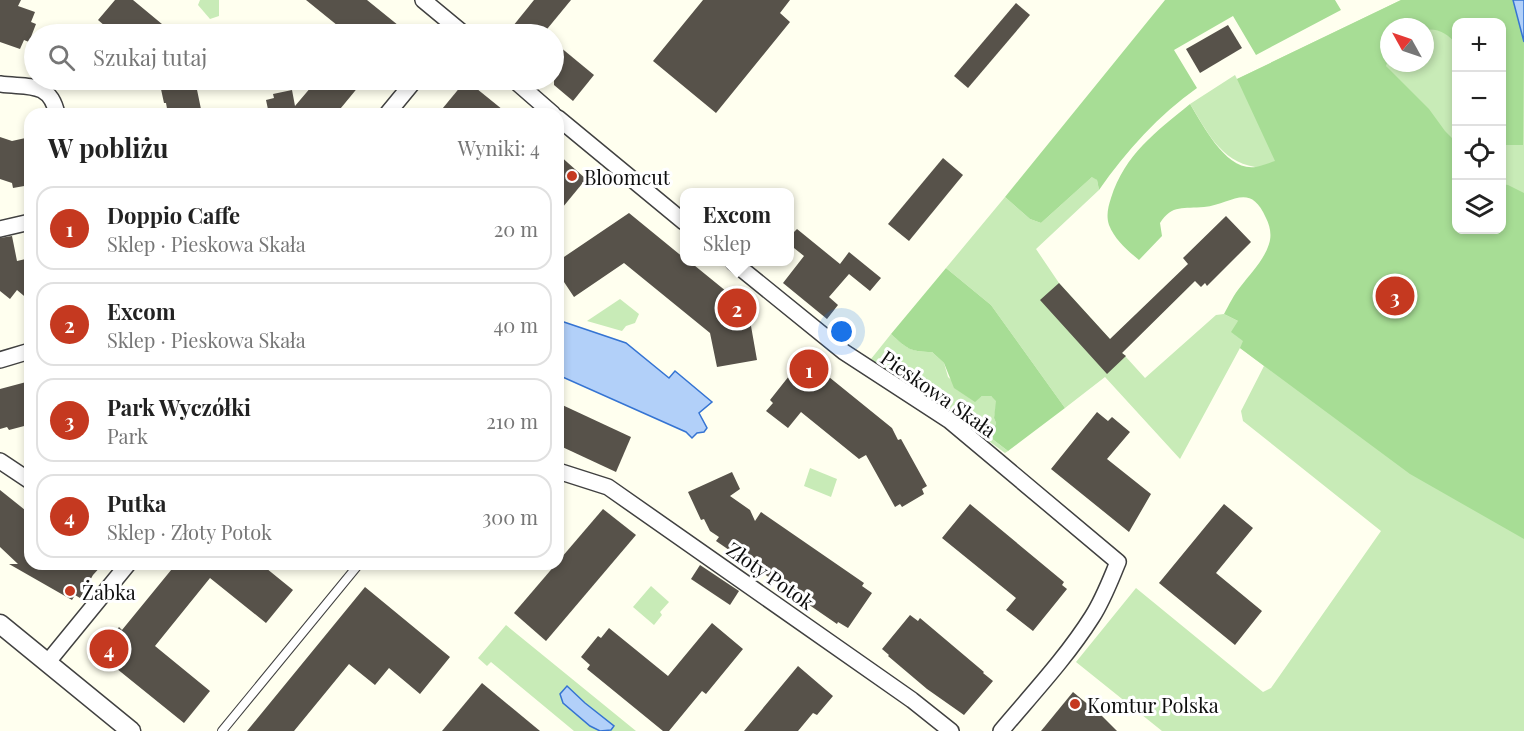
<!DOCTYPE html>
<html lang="pl">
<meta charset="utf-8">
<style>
body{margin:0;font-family:"Playfair Display",serif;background:#f6f6f6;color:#222}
.controls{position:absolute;right:18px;top:18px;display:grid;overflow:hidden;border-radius:12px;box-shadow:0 3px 9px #0003}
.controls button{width:54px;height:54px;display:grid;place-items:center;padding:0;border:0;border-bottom:2px solid #e0e0e0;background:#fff;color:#222;font:30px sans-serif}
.compass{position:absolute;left:1380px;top:18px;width:54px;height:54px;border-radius:50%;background:#fff;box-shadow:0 3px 9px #0003;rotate:310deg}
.you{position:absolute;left:842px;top:332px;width:21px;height:21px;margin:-15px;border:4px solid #fff;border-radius:50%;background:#1a73e8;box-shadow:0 0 0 9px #1a73e833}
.badge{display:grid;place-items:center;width:39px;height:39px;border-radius:50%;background:#c53920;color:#fff;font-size:20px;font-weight:700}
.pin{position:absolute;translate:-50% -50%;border:3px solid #fff;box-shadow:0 2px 6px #0006}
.popup{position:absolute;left:680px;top:188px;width:114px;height:78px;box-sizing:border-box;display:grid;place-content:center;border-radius:12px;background:#fff;filter:drop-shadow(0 2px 4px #0005);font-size:20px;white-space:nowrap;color:#767676}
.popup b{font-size:22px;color:#222}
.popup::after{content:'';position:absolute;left:50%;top:100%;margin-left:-12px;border:12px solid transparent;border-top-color:#fff}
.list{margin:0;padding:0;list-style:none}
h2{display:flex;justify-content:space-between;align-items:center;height:78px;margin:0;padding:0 24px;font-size:26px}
h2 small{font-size:20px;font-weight:400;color:#767676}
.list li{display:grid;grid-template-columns:39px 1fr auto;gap:18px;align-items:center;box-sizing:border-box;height:84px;margin:0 12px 12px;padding:0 12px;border:2px solid #e0e0e0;border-radius:18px}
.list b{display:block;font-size:22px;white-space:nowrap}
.list p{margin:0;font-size:20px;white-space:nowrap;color:#767676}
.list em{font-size:20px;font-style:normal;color:#767676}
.icon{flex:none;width:33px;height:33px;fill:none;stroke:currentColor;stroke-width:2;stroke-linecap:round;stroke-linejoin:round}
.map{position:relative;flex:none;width:1524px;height:731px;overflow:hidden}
.search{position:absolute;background:#fff;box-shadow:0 3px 9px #0003;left:24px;top:24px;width:540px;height:66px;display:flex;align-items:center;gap:15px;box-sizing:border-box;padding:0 21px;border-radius:33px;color:#767676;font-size:22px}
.panel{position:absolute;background:#fff;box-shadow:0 3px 9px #0003;left:24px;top:108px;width:540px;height:462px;border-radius:18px}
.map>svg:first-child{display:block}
.green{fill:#c8ebb7;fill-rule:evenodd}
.forest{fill:#a7dd95}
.water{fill:#b2d0f9;stroke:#3574d3;stroke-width:1.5}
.building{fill:#57524a}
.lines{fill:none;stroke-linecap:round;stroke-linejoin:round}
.service-casing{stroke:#414141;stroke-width:10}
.minor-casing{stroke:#414141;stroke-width:18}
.tertiary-casing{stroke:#414141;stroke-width:21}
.service{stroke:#fff;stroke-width:8}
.minor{stroke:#fff;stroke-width:15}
.tertiary{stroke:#fff;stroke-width:18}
.poi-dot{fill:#c53920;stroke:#fff;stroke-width:2}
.labels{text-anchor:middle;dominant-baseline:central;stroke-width:6;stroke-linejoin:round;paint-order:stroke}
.poi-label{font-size:20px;fill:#0e0e0e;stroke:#fff;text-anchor:start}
.street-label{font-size:20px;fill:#0e0e0e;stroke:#fff}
</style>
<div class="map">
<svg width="1524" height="731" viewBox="0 0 1524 731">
<rect width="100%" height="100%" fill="#ffffef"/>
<!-- green -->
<g class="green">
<polygon points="200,0 219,0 219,16 210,19 198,5"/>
<path d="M 1401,0 L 1524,0 L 1524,731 L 1162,731 L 1076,662 L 1136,588 L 1263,692 L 1271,688 L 1381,531 L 1243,421 L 1241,411 L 1264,366 L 1240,348 L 1180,459 L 1105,377 L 1065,408 L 991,305 L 946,268 L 1005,197 L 1030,219 L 1041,223 L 1093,176 L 1097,180 L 1099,190 L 1036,249 L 1059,283 L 1145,378 L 1216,315 L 1224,314 L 1238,321 L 1290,251 L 1255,167 C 1220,161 1207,131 1190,104 L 1235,75 L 1237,79 ZM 1456,22 L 1502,22 L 1502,230 L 1456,230 ZM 1389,27 L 1425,27 L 1425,63 L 1389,63 Z"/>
<polygon points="620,299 639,314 635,323 626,326 622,331 587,321"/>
<path d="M 891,334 C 906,348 911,352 932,352 L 944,363 L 948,377 L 975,401 L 982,396 L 991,396 L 997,401 L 994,418 L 996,423 L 991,438 L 1008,451 L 1005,453 L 921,391 L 875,363 L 871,359 Z"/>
<polygon points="810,468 837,479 831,497 804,486"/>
<polygon points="651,586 669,602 660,612 662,615 654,625 633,607"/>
<polygon points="506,625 636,731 574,731 491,662 487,666 478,658"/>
</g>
<!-- forest -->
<g class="forest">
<path d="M 1165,0 L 1335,0 L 1341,10 L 1256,55 L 1233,16 L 1174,50 L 1197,88 C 1159,115 1126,151 1099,190 L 1097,180 L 1092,177 L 1041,223 L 1030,219 L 1005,197 Z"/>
<path d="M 1401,0 L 1513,0 L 1524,42 L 1523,145 L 1502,145 L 1502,22 L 1456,22 L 1456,44 C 1448,34 1438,28 1425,30 L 1425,27 L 1389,27 L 1389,57 L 1386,66 L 1429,109 L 1445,131 L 1456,142 L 1456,230 L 1502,230 L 1502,184 L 1508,185 L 1524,193 L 1524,539 L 1410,474 L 1240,348 L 1243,341 L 1231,332 L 1238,321 L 1224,314 C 1229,305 1234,294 1241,286 C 1251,273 1264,260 1269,244 C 1272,235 1270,226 1266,218 C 1250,181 1232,204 1204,207 C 1184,209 1172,204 1160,223 L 1162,236 L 1139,260 C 1127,250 1115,240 1109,225 C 1106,216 1108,207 1111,198 C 1125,154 1156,132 1190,104 C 1203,125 1226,172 1256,167 C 1262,166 1269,163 1275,161 L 1237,79 Z"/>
<path d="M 946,268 L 991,305 L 1065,408 L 1008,451 L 991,438 L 996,423 L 994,418 L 996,401 L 991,396 L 982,396 L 975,402 L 954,388 L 944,363 L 932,352 C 911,352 907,349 891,334 Z"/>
</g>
<!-- water -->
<g class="water">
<polygon points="1513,0 1524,0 1524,42"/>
<polygon points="558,320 626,343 669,378 675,371 712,402 699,413 707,428 704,432 697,433 692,438 686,432 558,375"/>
<polygon points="567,686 585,703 614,726 611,730 600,731 590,726 563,703 560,694"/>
</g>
<!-- building -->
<g class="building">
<polygon points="0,0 21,0 18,6 35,12 31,22 36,24 29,42 24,40 20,49 0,42"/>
<polygon points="115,0 133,0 174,34 98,34 105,26 98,20"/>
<polygon points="306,0 367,0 409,34 348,34"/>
<polygon points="534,0 571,0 543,34 523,34 513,26"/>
<polygon points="703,0 790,0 780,13 790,22 716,113 653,61"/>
<polygon points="1016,3 1030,15 968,88 954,76"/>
<polygon points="1228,25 1242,48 1200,73 1186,49"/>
<polygon points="554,42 594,75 573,101 554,85"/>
<polygon points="159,80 195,80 202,114 168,114 166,103 164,103"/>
<polygon points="317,80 364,80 336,114 269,114 266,100 274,98 273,94 292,90 295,106"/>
<polygon points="466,80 508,114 438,114"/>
<polygon points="0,137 12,141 30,137 30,185 13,188 12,183 0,179"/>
<polygon points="558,154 586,179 558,213"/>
<polygon points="943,158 963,175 909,241 888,224"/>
<polygon points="629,213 684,258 684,261 689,261 748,309 757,360 717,367 710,333 624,263 574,297 558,273 558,261"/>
<polygon points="1226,216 1251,242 1207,286 1205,283 1201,287 1195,281 1122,353 1126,356 1107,374 1040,300 1059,283 1110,339 1188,264 1183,258"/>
<polygon points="797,229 840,264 849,252 881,278 870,291 849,274 829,297 838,305 827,319 783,283 804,256 789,244 789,237"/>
<polygon points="12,236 17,261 30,258 30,301 17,290 10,299 0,291 0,238"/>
<polygon points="808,360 892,428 898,440 901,439 927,486 922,489 924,494 902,507 900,504 895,507 866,455 859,459 801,412 788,428 766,411 773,403 770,400 789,376 798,365 801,368"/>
<polygon points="30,381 30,420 27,421 28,425 9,430 7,427 0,429 0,389"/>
<polygon points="558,403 631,437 616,472 558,445"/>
<polygon points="1097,412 1108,421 1112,417 1130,432 1107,459 1151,494 1129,532 1051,469"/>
<polygon points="732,472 740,489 730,496 750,510 755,521 761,512 864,583 862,586 872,593 848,628 838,622 837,624 716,541 719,537 710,531 704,519 701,520 688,492"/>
<polygon points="0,490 30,514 30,564 103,564 93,575 80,598 75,595 72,600 9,564 18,564 0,547"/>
<polygon points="970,504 1064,582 1062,585 1067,589 1033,631 1006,610 1016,598 942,538"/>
<polygon points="1224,504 1253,528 1216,573 1262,611 1235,645 1159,583"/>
<polygon points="603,509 636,535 546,641 514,613"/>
<polygon points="176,564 261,564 293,590 266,623 210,578 155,646 210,691 184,723 106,660 109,657 101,650 119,627 122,630"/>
<polygon points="700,565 739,591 730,605 691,579"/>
<polygon points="365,587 450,657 420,694 389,668 375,685 349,664 294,731 247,731"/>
<polygon points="910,615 918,621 920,618 984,672 983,673 993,681 964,715 927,689 888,656 889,655 882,649"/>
<polygon points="712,623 743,649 706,694 702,691 669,731 663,731 587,669 590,665 581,657 598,636 601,638 609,628 668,676"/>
<polygon points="798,666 833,696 817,715 813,713 798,731 744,731"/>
<polygon points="482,683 540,731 442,731"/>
<polygon points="1073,692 1102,716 1117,731 1041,731"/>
</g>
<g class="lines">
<defs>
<polyline id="service" points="222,731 359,564"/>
<g id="minor">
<polyline points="423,0 464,34"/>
<polyline points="514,80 553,114"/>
<path d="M 0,84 C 26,88 50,80 57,114"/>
<polyline points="387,114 415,80"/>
<polyline points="558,118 684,222"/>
<polyline points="0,229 30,222"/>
<path d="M 733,262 L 844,352 L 950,421 L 1118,562 C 1110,581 1103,600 1092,617 C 1066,658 1032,694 1001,731"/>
<polyline points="0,360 30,351"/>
<polyline points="0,461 30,481"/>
<polyline points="558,471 608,487 912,700 951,731"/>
<polyline points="47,663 128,564"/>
</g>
<polyline id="tertiary" points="0,624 131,731"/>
</defs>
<!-- service casing -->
<use href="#service" class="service-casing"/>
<!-- minor casing -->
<use href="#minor" class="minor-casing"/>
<!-- tertiary casing -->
<use href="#tertiary" class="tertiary-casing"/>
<!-- service -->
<use href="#service" class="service"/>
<!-- minor -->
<use href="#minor" class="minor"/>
<!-- tertiary -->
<use href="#tertiary" class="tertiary"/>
</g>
<!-- markers -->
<g class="poi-dot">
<circle cx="572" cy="176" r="6"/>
<circle cx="70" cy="591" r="6"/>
<circle cx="1075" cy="704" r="6"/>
</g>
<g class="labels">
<!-- poi labels -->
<g class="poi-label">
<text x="584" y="176">Bloomcut</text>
<text x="82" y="591">Żabka</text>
<text x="1087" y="704">Komtur Polska</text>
</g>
<!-- street labels -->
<g class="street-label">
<text transform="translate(939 393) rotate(35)">Pieskowa Skała</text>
<text transform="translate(771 575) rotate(35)">Złoty Potok</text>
</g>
</g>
</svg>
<div class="controls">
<button>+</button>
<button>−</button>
<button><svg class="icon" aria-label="locate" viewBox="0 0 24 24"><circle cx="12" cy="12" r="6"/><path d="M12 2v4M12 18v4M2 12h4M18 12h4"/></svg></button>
<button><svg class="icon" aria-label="layers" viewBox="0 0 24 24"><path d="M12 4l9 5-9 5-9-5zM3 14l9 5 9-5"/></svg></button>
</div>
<svg class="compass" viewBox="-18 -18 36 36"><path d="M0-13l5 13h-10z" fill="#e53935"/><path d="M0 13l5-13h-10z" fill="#767676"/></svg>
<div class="you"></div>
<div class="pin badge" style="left:809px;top:369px">1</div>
<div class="pin badge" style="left:737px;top:308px">2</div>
<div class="popup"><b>Excom</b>Sklep</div>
<div class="pin badge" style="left:1395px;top:296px">3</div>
<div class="pin badge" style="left:109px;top:649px">4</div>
<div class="search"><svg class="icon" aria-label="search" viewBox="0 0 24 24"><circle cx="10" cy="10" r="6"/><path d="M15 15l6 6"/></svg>Szukaj tutaj</div>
<section class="panel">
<h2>W pobliżu<small>Wyniki: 4</small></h2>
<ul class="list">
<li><span class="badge">1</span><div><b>Doppio Caffe</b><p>Sklep · Pieskowa Skała</p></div><em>20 m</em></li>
<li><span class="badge">2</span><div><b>Excom</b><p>Sklep · Pieskowa Skała</p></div><em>40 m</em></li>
<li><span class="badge">3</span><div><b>Park Wyczółki</b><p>Park</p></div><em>210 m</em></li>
<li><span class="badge">4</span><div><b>Putka</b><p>Sklep · Złoty Potok</p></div><em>300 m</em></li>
</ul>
</section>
</div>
